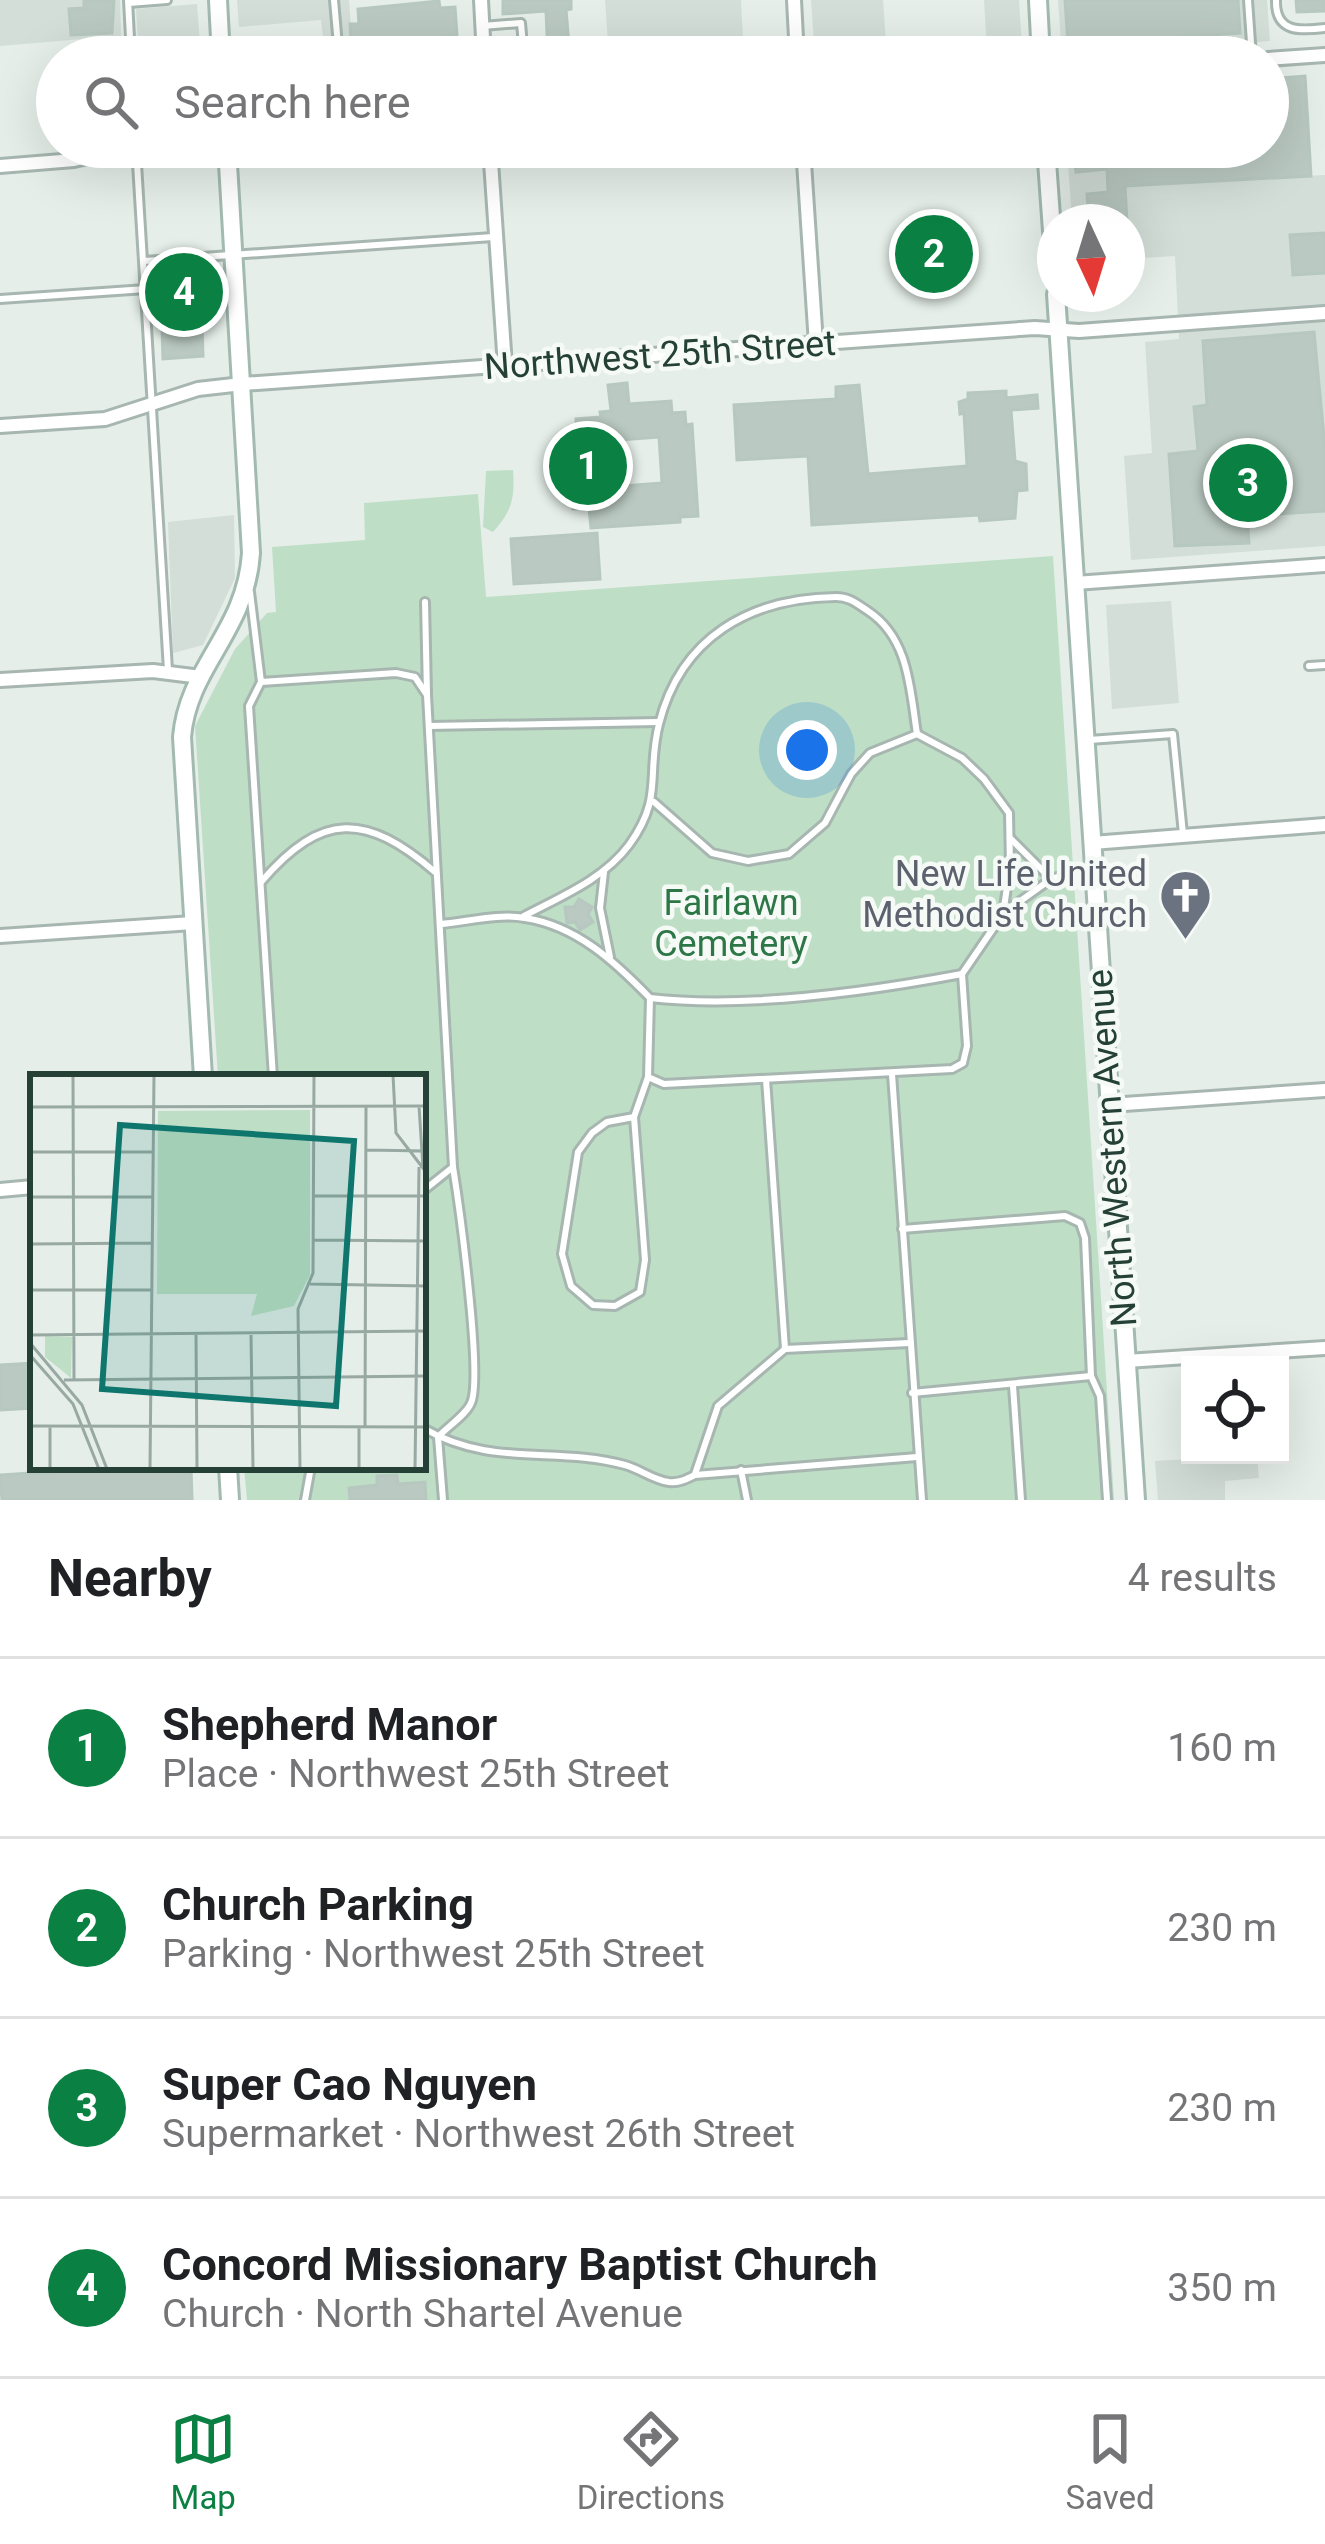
<!DOCTYPE html>
<meta charset="utf-8">
<style>
body{margin:0;font-family:Roboto,sans-serif;background:#f6f6f6;color:#202124}
.controls{position:absolute;right:36px;bottom:36px;display:grid;overflow:hidden;border-radius:0px;box-shadow:0 12px 48px #0002}
.controls button{width:108px;height:108px;display:grid;place-items:center;padding:0;border:0;border-bottom:3px solid #e0e0e0;background:#fff;color:#202124;font:60px sans-serif}
.compass{position:absolute;left:1037px;top:204px;width:108px;height:108px;border-radius:50%;background:#fff;box-shadow:0 12px 48px #0002;rotate:176deg}
.you{position:absolute;left:807px;top:750px;width:42px;height:42px;margin:-30px;border:9px solid #fff;border-radius:50%;background:#1a73e8;box-shadow:0 0 0 18px #1a73e833}
.badge{display:grid;place-items:center;width:78px;height:78px;border-radius:50%;background:#0b8043;color:#fff;font-size:39px;font-weight:700}
.pin{position:absolute;translate:-50% -50%;border:6px solid #fff;box-shadow:0 3px 12px #0006}
.list{margin:0;padding:0;list-style:none}
h2{display:flex;justify-content:space-between;align-items:center;height:156px;margin:0;padding:0 48px;font-size:51px}
h2 small{font-size:39px;font-weight:400;color:#757577}
.list li{display:grid;grid-template-columns:78px 1fr auto;gap:36px;align-items:center;box-sizing:border-box;height:180px;padding:0 48px;border-top:3px solid #e0e0e0}
.list b{display:block;font-size:45px;white-space:nowrap}
.list p{margin:0;font-size:39px;white-space:nowrap;color:#757577}
.list em{font-size:39px;font-style:normal;color:#757577}
.icon{flex:none;width:66px;height:66px;fill:none;stroke:currentColor;stroke-width:2;stroke-linecap:round;stroke-linejoin:round}
.map{position:relative;flex:none;width:1325px;height:1500px;overflow:hidden}
.search{position:absolute;background:#fff;box-shadow:0 12px 48px #0002;left:36px;right:36px;top:36px;height:132px;display:flex;align-items:center;gap:30px;box-sizing:border-box;padding:0 42px;border-radius:66px;color:#757577;font-size:45px}
.sheet{height:876px;background:#fff}
nav{display:flex;justify-content:space-around;align-items:center;box-sizing:border-box;height:168px;border-top:3px solid #e0e0e0;background:#fff;font-size:33px;color:#757577}
nav a{display:grid;justify-items:center;gap:6px}
nav .on{color:#0b8043}
.map>svg:first-child{display:block}
.built{fill:#d3ded8}
.green{fill:#bedfc5}
.building{fill:#bac9c2;stroke:#b7c8c0;stroke-width:3;fill-rule:evenodd}
.lines{fill:none;stroke-linecap:round;stroke-linejoin:round}
.lane-casing{stroke:#a7b6b0;stroke-width:12}
.street-casing{stroke:#a7b6b0;stroke-width:18}
.secondary-casing{stroke:#a3bab1;stroke-width:22}
.lane{stroke:#fff;stroke-width:6}
.street{stroke:#fff;stroke-width:12}
.secondary{stroke:#fff;stroke-width:16}
.labels{text-anchor:middle;dominant-baseline:central;stroke-width:9;stroke-linejoin:round;paint-order:stroke}
.street-label{font-size:36px;fill:#244037;stroke:#f5faf7}
.worship-label{font-size:36px;fill:#5b616d;stroke:#f5faf7;text-anchor:end}
.park-label{font-size:36px;fill:#2d7747;stroke:#f5faf7}
.inset-road{fill:none;stroke:#98a8a2;stroke-width:3}
.view{fill:#0f766e;fill-opacity:0.15;stroke:#0f766e;stroke-width:6}
.inset-edge{fill:none;stroke:#244037;stroke-width:6}
</style>
<div class="map">
<svg width="1325" height="1500" viewBox="0 0 1325 1500">
<rect width="100%" height="100%" fill="#e5eee9"/>
<!-- built -->
<g class="built">
<polygon points="0,0 120,0 122,57 84,57 82,39 0,46"/>
<polygon points="237,0 349,0 353,57 289,57 325,54 321,20 239,27"/>
<polygon points="605,0 741,0 744,57 609,57"/>
<polygon points="811,0 883,0 887,57 815,57"/>
<polygon points="984,0 1019,0 1022,47 987,51"/>
<polygon points="1058,0 1267,0 1270,41 1062,56"/>
<polygon points="197,4 201,57 139,57 136,9"/>
<polygon points="1067,147 1105,147 1108,187 1325,175 1325,546 1131,560 1124,456 1152,453 1145,342 1179,339 1175,256 1127,259 1127,222 1072,222"/>
<polygon points="234,515 235,578 203,645 173,653 168,522"/>
<polygon points="1171,601 1179,703 1112,709 1106,605"/>
<polygon points="1257,1455 1259,1478 1225,1481 1225,1500 1158,1500 1155,1461"/>
</g>
<!-- green -->
<g class="green">
<path d="M 513,470 C 515,498 512,511 493,532 L 483,527 L 486,471 Z"/>
<polygon points="478,494 486,597 1053,556 1114,1500 247,1500 244,1467 423,1467 423,1077 218,1077 195,726 235,649 267,613 276,612 272,547 365,540 364,503"/>
</g>
<!-- building -->
<g class="building">
<polygon points="114,0 112,33 71,35 69,9 84,8 84,1"/>
<polygon points="503,0 571,0 571,9 566,10 570,57 548,57 546,11 503,14"/>
<polygon points="1065,0 1238,0 1240,33 1068,45"/>
<polygon points="1296,0 1325,0 1325,11 1297,12"/>
<polygon points="439,1 440,8 455,7 457,36 421,39 422,57 352,57 350,24 359,24 358,9"/>
<polygon points="1305,76 1311,176 1125,186 1127,221 1089,222 1087,194 1108,192 1107,169 1076,172 1072,147 1268,147 1268,79"/>
<polygon points="1325,233 1325,273 1293,275 1290,235"/>
<polygon points="202,325 203,356 163,359 162,328"/>
<polygon points="1314,332 1325,448 1325,511 1247,516 1249,543 1175,546 1169,454 1198,451 1194,407 1207,405 1203,341"/>
<path d="M 627,383 L 629,404 L 671,401 L 672,413 L 685,412 L 686,425 L 692,424 L 698,516 L 680,517 L 680,522 L 591,528 L 589,508 L 573,509 L 567,430 L 576,430 L 576,419 L 601,417 L 600,412 L 611,411 L 608,385 ZM 659,437 L 662,483 L 609,487 L 606,441 Z"/>
<polygon points="859,385 868,474 967,466 964,413 960,414 959,402 968,399 968,393 1006,391 1006,398 1037,395 1038,408 1011,410 1015,461 1026,464 1027,490 1017,491 1015,518 980,521 979,515 812,525 808,456 737,460 734,405 836,399 836,387"/>
<polygon points="597,533 600,579 514,584 511,539"/>
<polygon points="579,899 592,907 588,914 593,922 580,930 575,922 567,923 565,907 574,907"/>
<polygon points="33,1363 33,1408 0,1410 0,1365"/>
<polygon points="125,1467 191,1467 192,1500 2,1500 0,1475"/>
<polygon points="397,1475 398,1484 425,1482 426,1500 350,1500 349,1488 377,1485 377,1476"/>
</g>
<g class="lines">
<defs>
<g id="lane">
<polyline points="128,0 131,57"/>
<polyline points="334,0 339,57"/>
<polyline points="1248,0 1252,57"/>
<path d="M 1276,0 C 1275,33 1300,31 1325,28"/>
<polyline points="129,3 167,0"/>
<polyline points="482,26 521,23 524,57"/>
<polyline points="136,147 168,670"/>
<polyline points="144,261 493,237"/>
<polyline points="0,299 146,289"/>
<polyline points="250,592 261,682 249,706 273,1077"/>
<polyline points="425,602 427,694"/>
<polyline points="1309,666 1325,665"/>
<polyline points="261,682 396,673 415,677 427,695 453,1167 423,1191"/>
<polyline points="429,726 659,722"/>
<polyline points="1089,740 1173,734 1183,834"/>
<polyline points="654,802 712,853 748,861 789,854 825,823 851,774 870,753 917,734"/>
<polyline points="1010,838 1051,879 1073,872 1090,872"/>
<polyline points="604,872 600,908 610,957"/>
<path d="M 261,882 C 322,811 366,813 435,872"/>
<polyline points="1005,912 1051,879"/>
<path d="M 524,916 C 560,897 604,879 629,845 C 664,797 646,775 659,724 C 681,637 750,598 836,597 C 850,597 857,604 868,611 C 909,638 910,689 917,734"/>
<path d="M 440,924 C 466,922 499,913 525,918 C 577,926 615,962 650,998 L 648,1077 L 664,1084 L 952,1069 L 963,1063 L 967,1046 L 962,974"/>
<path d="M 650,998 C 747,1009 866,992 962,974 L 1003,914 L 1010,867 L 1009,813 L 984,779 L 962,758 L 917,734"/>
<polyline points="892,1074 922,1500"/>
<polyline points="766,1079 785,1349"/>
<polyline points="634,1117 607,1122 592,1133 578,1152 562,1254 571,1286 593,1305 615,1306 640,1292 645,1260 634,1117 648,1077"/>
<polyline points="902,1229 1065,1216 1080,1223 1085,1238 1091,1376 1100,1396 1107,1500"/>
<polyline points="1013,1386 1021,1500"/>
<polyline points="912,1393 1091,1376"/>
<path d="M 423,1428 C 492,1468 556,1446 625,1465 C 640,1469 653,1480 669,1482 C 680,1483 686,1479 695,1475 L 917,1457"/>
<polyline points="741,1470 747,1500"/>
<polyline points="695,1474 718,1406 785,1349 909,1343"/>
<polyline points="305,1500 311,1467"/>
<path d="M 443,1500 L 438,1437 C 447,1427 466,1415 471,1403 C 483,1377 459,1204 453,1167"/>
</g>
<g id="street">
<polyline points="481,0 484,57"/>
<polyline points="794,0 797,57"/>
<polyline points="1268,59 1325,55"/>
<polyline points="490,147 505,366"/>
<polyline points="803,147 816,344"/>
<polyline points="0,166 74,160 132,147"/>
<polyline points="0,426 105,419 198,389 242,384 1035,328 1079,331 1325,313"/>
<polyline points="1075,583 1325,565"/>
<polyline points="0,680 153,671 201,677"/>
<polyline points="1092,843 1325,825"/>
<polyline points="0,936 193,923"/>
<polyline points="1110,1105 1325,1090"/>
<polyline points="0,1190 33,1187"/>
<polyline points="1126,1361 1325,1348"/>
</g>
<g id="secondary">
<polyline points="218,0 221,57"/>
<polyline points="1038,0 1041,57"/>
<polyline points="1046,147 1055,273"/>
<polyline points="1056,294 1136,1500"/>
<path d="M 203,1077 L 182,737 C 188,666 246,632 251,553 L 227,147"/>
<polyline points="228,1467 230,1500"/>
</g>
</defs>
<!-- lane casing -->
<use href="#lane" class="lane-casing"/>
<!-- street casing -->
<use href="#street" class="street-casing"/>
<!-- secondary casing -->
<use href="#secondary" class="secondary-casing"/>
<!-- lane -->
<use href="#lane" class="lane"/>
<!-- street -->
<use href="#street" class="street"/>
<!-- secondary -->
<use href="#secondary" class="secondary"/>
</g>
<!-- icons -->
<defs>
<symbol id="church-pin" viewBox="-11 -11 22 30"><path d="M0 17L-7.5 6A9.5 9.5 0 1 1 7.5 6Z" fill="#6b7280" stroke="#f5faf7"/><path d="M-1.2-6h2.4v3.5h3.3v2.4h-3.3V6h-2.4V-.1h-3.3v-2.4h3.3Z" fill="#fff"/></symbol>
</defs>
<g fill-rule="evenodd">
<use href="#church-pin" x="1156" y="866" width="59" height="81"/>
</g>
<g class="labels">
<!-- street labels -->
<g class="street-label">
<text transform="translate(660 355) rotate(-4)">Northwest 25th Street</text>
<text transform="translate(1112 1148) rotate(-94)">North Western Avenue</text>
</g>
<!-- worship labels -->
<g class="worship-label">
<text x="1147" y="874">New Life United<tspan x="1147" dy="41">Methodist Church</tspan></text>
</g>
<!-- park labels -->
<g class="park-label">
<text x="731" y="903">Fairlawn<tspan x="731" dy="41">Cemetery</tspan></text>
</g>
</g>
<!-- overview -->
<g transform="translate(30 1074)">
<rect width="396" height="396" fill="#e5eee9"/>
<path d="M 280,36 L 280,201 L 264,232 L 221,242 L 227,220 L 127,220 L 128,37 ZM 15,262 L 42,263 L 41,304 L 15,283 Z" fill="#bedfc5"/>
<path class="inset-road" d="M 43,1 L 44,306M 363,1 L 366,59 L 396,98M 389,32 L 393,94M 0,33 L 396,32M 336,76 L 396,77M 0,78 L 124,78M 283,122 L 396,122M 0,123 L 124,123M 283,166 L 396,167M 0,170 L 123,169M 280,210 L 396,212M 0,216 L 123,216M 0,261 L 396,257M 166,261 L 167,395M 221,261 L 223,395M 0,269 L 52,331 L 77,395M 0,281 L 43,330 L 69,395M 34,306 L 396,302M 0,352 L 396,353M 20,352 L 20,395M 329,352 L 329,395M 335,352 L 336,33M 120,395 L 124,1M 270,395 L 268,235 L 283,199 L 284,1M 385,395 L 389,93"/>
<path class="view" d="M 90,51 L 324,67 L 306,332 L 72,315 Z"/>
<rect width="396" height="396" class="inset-edge"/>
</g>
</svg>
<div class="controls">
<button><svg class="icon" aria-label="locate" viewBox="0 0 24 24"><circle cx="12" cy="12" r="6"/><path d="M12 2v4M12 18v4M2 12h4M18 12h4"/></svg></button>
</div>
<svg class="compass" viewBox="-18 -18 36 36"><path d="M0-13l5 13h-10z" fill="#e53935"/><path d="M0 13l5-13h-10z" fill="#757577"/></svg>
<div class="you"></div>
<div class="pin badge" style="left:588px;top:466px">1</div>
<div class="pin badge" style="left:934px;top:254px">2</div>
<div class="pin badge" style="left:1248px;top:483px">3</div>
<div class="pin badge" style="left:184px;top:292px">4</div>
<div class="search"><svg class="icon" aria-label="search" viewBox="0 0 24 24"><circle cx="10" cy="10" r="6"/><path d="M15 15l6 6"/></svg>Search here</div>
</div>
<section class="sheet">
<h2>Nearby<small>4 results</small></h2>
<ul class="list">
<li><span class="badge">1</span><div><b>Shepherd Manor</b><p>Place · Northwest 25th Street</p></div><em>160 m</em></li>
<li><span class="badge">2</span><div><b>Church Parking</b><p>Parking · Northwest 25th Street</p></div><em>230 m</em></li>
<li><span class="badge">3</span><div><b>Super Cao Nguyen</b><p>Supermarket · Northwest 26th Street</p></div><em>230 m</em></li>
<li><span class="badge">4</span><div><b>Concord Missionary Baptist Church</b><p>Church · North Shartel Avenue</p></div><em>350 m</em></li>
</ul>
</section>
<nav>
<a class="on"><svg class="icon" aria-label="map" viewBox="0 0 24 24"><path d="M3 6l6-2 6 2 6-2v14l-6 2-6-2-6 2zM9 4v14M15 6v14"/></svg>Map</a>
<a><svg class="icon" aria-label="directions" viewBox="0 0 24 24"><path d="M12 3l9 9-9 9-9-9zM9 14v-3h6M13 9l2 2-2 2"/></svg>Directions</a>
<a><svg class="icon" aria-label="saved" viewBox="0 0 24 24"><path d="M7 4h10v16l-5-4-5 4z"/></svg>Saved</a>
</nav>
